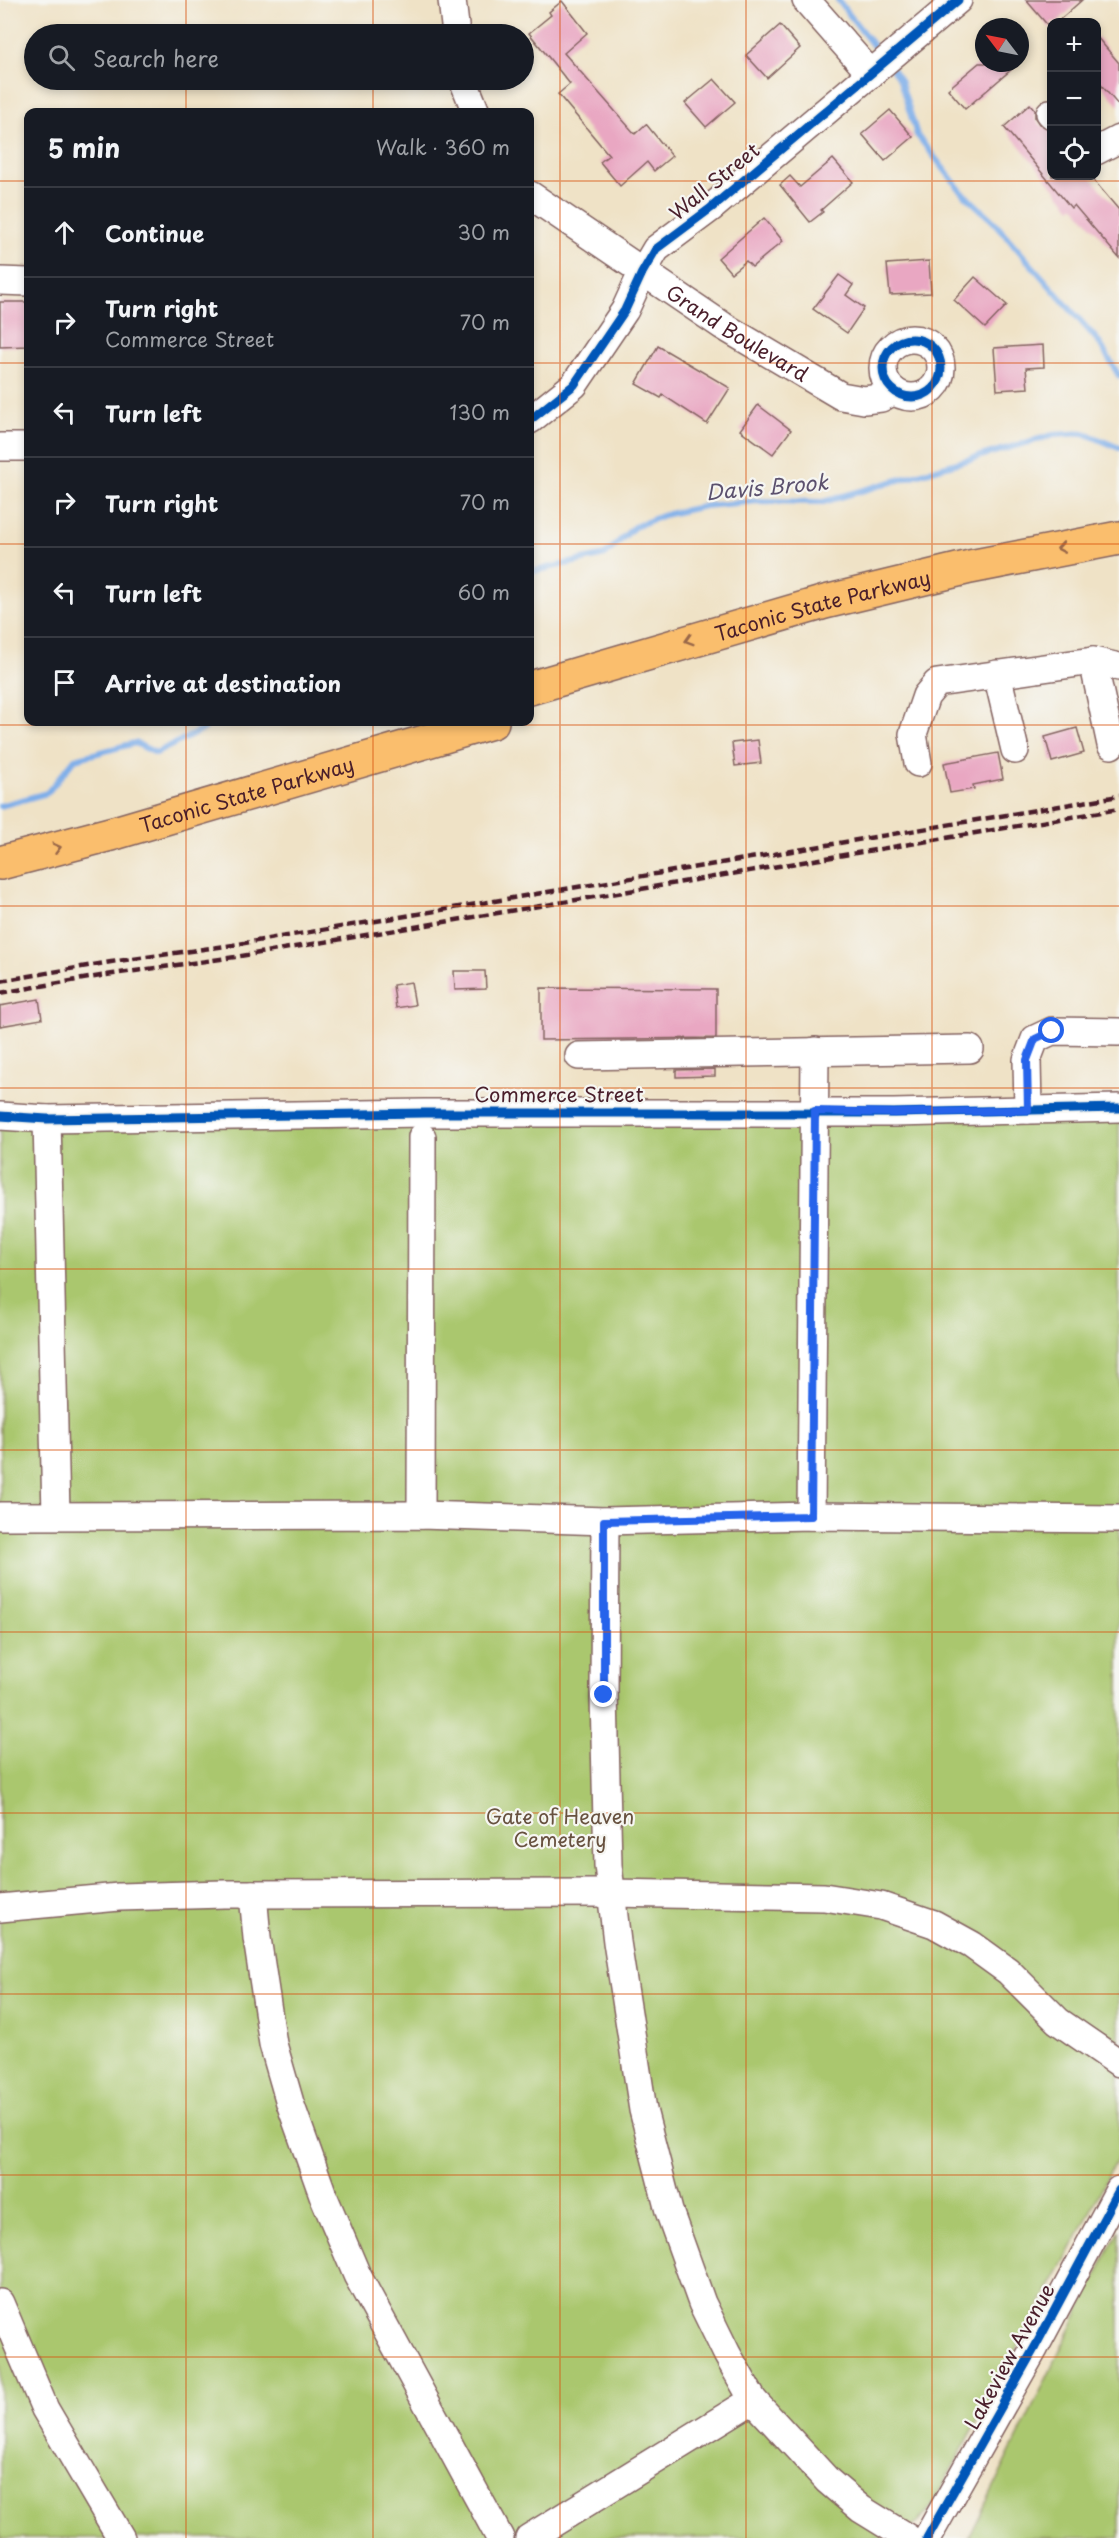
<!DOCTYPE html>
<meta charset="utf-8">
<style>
body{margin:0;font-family:"Playpen Sans",sans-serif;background:#20242c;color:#f1f3f6}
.controls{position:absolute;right:18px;top:18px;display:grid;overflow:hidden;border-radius:12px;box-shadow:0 3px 9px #0003}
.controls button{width:54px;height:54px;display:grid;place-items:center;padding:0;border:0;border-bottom:2px solid #363941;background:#171b24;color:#f1f3f6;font:30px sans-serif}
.compass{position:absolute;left:975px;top:18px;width:54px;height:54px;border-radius:50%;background:#171b24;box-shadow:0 3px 9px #0003;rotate:302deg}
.stop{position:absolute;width:18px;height:18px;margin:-14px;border:4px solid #2563eb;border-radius:50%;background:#fff}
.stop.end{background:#2563eb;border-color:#fff;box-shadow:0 2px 6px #0008}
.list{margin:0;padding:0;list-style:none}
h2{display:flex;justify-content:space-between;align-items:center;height:78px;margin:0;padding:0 24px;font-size:26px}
h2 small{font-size:20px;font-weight:400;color:#9ea1a6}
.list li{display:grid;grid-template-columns:39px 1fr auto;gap:18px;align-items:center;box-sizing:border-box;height:90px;padding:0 24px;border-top:2px solid #363941}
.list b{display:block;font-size:22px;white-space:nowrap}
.list p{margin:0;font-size:20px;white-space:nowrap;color:#9ea1a6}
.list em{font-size:20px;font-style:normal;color:#9ea1a6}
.icon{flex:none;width:33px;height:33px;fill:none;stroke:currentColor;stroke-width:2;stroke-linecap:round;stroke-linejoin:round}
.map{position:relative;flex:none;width:1119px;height:2538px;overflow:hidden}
.search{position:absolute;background:#171b24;box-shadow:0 3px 9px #0003;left:24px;top:24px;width:510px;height:66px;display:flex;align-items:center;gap:15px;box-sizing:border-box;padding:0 21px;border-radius:33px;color:#9ea1a6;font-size:22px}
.panel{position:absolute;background:#171b24;box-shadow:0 3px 9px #0003;left:24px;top:108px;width:510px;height:618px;border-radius:12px}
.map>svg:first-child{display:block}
.green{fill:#aac76e;stroke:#7a734c;stroke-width:1.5}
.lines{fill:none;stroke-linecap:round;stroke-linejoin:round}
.stream{stroke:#7eaee9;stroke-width:6}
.building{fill:#e9a7c2}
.minor-casing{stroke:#846361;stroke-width:30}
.highway-casing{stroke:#846361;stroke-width:36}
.minor{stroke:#fff;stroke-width:27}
.highway{stroke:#fabe6d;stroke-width:33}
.rail{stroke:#4a1f2b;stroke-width:4.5;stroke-dasharray:9 4.5;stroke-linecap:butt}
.cycleway-casing{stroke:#f6f6f2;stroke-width:13}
.cycleway{stroke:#0057b8;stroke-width:9}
.oneway{stroke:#996749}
.route{stroke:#2563eb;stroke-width:8}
.grid{fill:none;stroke:#d8530f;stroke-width:1.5;stroke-opacity:0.55}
.labels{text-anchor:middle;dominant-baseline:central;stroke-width:4.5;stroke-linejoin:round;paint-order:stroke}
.street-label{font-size:20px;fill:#4a1f2b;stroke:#f6f6f2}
.park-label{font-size:20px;fill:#67513f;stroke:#f6f6f2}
.water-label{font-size:21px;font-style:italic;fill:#5c516e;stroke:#f6f6f2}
</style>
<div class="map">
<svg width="1119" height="2538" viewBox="0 0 1119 2538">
<rect width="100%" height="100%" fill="#f6f6f2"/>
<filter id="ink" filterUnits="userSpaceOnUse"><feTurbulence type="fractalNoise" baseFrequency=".0167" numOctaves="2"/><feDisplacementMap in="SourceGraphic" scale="12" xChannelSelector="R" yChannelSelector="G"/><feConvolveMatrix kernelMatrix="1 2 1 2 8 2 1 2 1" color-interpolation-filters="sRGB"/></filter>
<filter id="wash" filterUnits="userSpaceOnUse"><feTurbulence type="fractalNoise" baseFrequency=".008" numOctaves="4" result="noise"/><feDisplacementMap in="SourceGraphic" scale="24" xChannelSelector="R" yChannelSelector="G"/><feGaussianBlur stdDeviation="1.35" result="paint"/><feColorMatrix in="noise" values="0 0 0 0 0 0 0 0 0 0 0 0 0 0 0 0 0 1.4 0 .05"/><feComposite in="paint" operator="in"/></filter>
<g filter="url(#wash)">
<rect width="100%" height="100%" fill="#efe2c6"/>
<!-- green -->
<g class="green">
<polygon points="1119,1117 1119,2154 1080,2232 931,2507 919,2522 898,2538 0,2538 0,1127"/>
<polygon points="1119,2229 1119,2538 969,2538"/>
</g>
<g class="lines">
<!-- stream -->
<g class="stream">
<polyline points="838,0 875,48"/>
<polyline points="890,66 900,80 917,135 962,192 992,220 1099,342 1119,376"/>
<polyline points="530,572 605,555 634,527 664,515 705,506 758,501 823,502 1053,435 1084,433 1119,448"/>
<polyline points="0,806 47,793 75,759 135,743 156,753 204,729 205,722"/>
</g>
</g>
<g id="blocks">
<!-- building -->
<g class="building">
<polygon points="1026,0 1082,0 1057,22 1052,22 1050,28"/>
<polygon points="562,1 587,33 564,53 635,134 646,124 672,156 654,171 647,162 620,186 600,162 609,155 558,94 570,84 529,33 551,15 549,12"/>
<polygon points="780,25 800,48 767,78 746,55"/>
<polygon points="1096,36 1119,63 1119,106 1096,79"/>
<polygon points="979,63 1019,63 965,109 948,89"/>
<polygon points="714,79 735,102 706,127 685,103"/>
<polygon points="1030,104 1035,110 1035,118 1039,124 1052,130 1052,176 1090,176 1119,210 1119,258 1074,205 1071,208 1004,127"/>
<polygon points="890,110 913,137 885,161 862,134"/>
<polygon points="833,159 853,182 821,210 823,212 810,222 780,185 790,176 800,187"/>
<polygon points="764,218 783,241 752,267 746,261 731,273 718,258"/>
<polygon points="929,261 931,293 890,295 887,264"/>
<polygon points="839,275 853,285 846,295 864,308 847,333 813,309"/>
<polygon points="975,277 1007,305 985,328 954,300"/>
<polygon points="0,302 28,302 28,346 0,347"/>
<polygon points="1043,345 1044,367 1026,368 1028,388 997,390 994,348"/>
<polygon points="658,346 730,388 707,424 663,395 661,398 636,384"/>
<polygon points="758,405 791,430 773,454 740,430"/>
<polygon points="1077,728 1084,753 1052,762 1045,737"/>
<polygon points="758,740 761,763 735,766 732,743"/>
<polygon points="998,753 1003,779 973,785 974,789 950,793 944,763"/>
<polygon points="454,971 485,971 486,989 455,990"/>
<polygon points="411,982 415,1005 396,1008 393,985"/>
<polygon points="541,988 716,989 716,1038 541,1040"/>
<polygon points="39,999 42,1019 0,1026 0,1006"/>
<polygon points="715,1069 715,1076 676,1077 676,1070"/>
</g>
</g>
</g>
<g filter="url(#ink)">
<use href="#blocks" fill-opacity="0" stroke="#846361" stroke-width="1.5"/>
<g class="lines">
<defs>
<g id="minor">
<polyline points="452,0 456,34"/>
<polyline points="806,0 871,74"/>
<polyline points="463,80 476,112"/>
<polyline points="1050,113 1052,115"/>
<polyline points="1096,151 1119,139"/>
<path id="s1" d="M 530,195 L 723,326 L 841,396 L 864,400 L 881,398 L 894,391"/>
<polyline points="0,281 28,282"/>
<circle cx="912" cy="368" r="29"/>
<polyline points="530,420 574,385 625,310 642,273 656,249 711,208 958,0"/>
<polyline points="0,447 28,447"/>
<polyline points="1093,661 1111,745"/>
<polyline points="997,674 1015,750"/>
<polyline points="918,763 913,734 926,696 937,683 1093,661 1119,667"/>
<polyline points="579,1056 970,1049"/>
<polyline points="1028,1110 1027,1060 1035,1039 1052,1031 1119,1032"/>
<polyline points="0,1116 47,1119 425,1113 894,1113 1119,1108"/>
<polyline points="47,1119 56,1515"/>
<polyline points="421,1515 422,1137"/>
<polyline points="0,1516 421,1515 605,1521 811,1516 1119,1519"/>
<polyline points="811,1516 815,1051"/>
<polyline points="605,1521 604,1695 608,1865 617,1942 643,2110 669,2211 702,2303 727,2354 753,2400 828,2481 861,2509 908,2538"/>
<polyline points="253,1894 257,1938 273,2044 290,2103 323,2195 357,2275 500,2538"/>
<polyline points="0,1908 119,1897 224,1894 611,1893 824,1897 881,1906 934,1924 972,1945 1008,1971 1058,2021 1119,2063"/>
<polyline points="0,2303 45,2409 121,2538"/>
<polyline points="529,2538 753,2400"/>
<polyline points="927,2538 1035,2347 1119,2190"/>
</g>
<g id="highway">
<path id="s2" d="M 530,688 L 825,602 L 970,567 L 1119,538"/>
<path id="s3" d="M 0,863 L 118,832 L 492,722"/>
</g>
</defs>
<!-- minor casing -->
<use href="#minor" class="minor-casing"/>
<!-- highway casing -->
<use href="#highway" class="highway-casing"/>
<!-- minor -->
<use href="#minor" class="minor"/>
<!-- highway -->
<use href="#highway" class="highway"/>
<!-- rail -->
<g class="rail">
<polyline points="0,981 111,962 233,945 1119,796"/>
<polyline points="0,993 113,974 235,957 1119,809"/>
</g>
<defs>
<g id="cycleway">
<circle cx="912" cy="368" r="29"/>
<polyline points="530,420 574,385 625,310 642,273 656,249 711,208 958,0"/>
<polyline points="0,1116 47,1119 425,1113 894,1113 1119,1108"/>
<polyline points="927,2538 1035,2347 1119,2190"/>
</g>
</defs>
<!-- cycleway casing -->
<use href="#cycleway" class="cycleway-casing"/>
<!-- cycleway -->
<use href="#cycleway" class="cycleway"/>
</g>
<!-- one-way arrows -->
<defs><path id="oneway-chevron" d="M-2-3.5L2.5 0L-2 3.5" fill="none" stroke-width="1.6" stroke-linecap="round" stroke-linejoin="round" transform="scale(1.5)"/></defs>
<g class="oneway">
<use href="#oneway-chevron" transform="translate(1061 548) rotate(170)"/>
<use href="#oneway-chevron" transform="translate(689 640) rotate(163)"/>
<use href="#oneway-chevron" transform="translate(57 848) rotate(-15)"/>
</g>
</g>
<g class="lines" filter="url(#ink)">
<!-- route -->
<polyline class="route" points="604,1695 604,1521 811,1516 815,1111 894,1113 1028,1110 1027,1060 1035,1039 1052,1031"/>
</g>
<!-- grid -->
<path class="grid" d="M 186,0 L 186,34M 373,0 L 373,34M 560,0 L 560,2538M 746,0 L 746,2538M 932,0 L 932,2538M 186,80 L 186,112M 373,80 L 373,112M 0,181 L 28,181M 530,181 L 1119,181M 0,363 L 28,363M 530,363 L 1119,363M 0,544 L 28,544M 530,544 L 1119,544M 186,722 L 186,2538M 373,722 L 373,2538M 0,725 L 1119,725M 0,906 L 1119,906M 0,1088 L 1119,1088M 0,1269 L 1119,1269M 0,1450 L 1119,1450M 0,1632 L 1119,1632M 0,1813 L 1119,1813M 0,1994 L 1119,1994M 0,2175 L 1119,2175M 0,2357 L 1119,2357"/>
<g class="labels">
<!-- street labels -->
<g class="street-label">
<text transform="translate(714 181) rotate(-39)">Wall Street</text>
<text stroke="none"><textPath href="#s1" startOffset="249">Grand Boulevard</textPath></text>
<text stroke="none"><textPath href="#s2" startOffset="304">Taconic State Parkway</textPath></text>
<text stroke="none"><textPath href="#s3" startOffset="256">Taconic State Parkway</textPath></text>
<text x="559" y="1094">Commerce Street</text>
<text transform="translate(1009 2356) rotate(-61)">Lakeview Avenue</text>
</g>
<!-- park labels -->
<g class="park-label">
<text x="560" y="1816">Gate of Heaven<tspan x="560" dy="23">Cemetery</tspan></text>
</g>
<!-- water labels -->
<g class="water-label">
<text transform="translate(767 486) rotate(-5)">Davis Brook</text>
</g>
</g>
</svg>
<div class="controls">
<button>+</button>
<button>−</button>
<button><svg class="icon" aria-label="locate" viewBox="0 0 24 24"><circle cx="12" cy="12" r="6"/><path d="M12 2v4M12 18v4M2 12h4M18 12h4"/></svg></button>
</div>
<svg class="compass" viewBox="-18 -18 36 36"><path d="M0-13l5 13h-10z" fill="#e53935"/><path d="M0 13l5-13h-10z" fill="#9ea1a6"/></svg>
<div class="stop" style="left:1052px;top:1031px"></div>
<div class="stop end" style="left:604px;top:1695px"></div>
<div class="search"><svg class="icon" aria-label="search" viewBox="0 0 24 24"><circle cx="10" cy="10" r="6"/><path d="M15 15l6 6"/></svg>Search here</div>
<section class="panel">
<h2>5 min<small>Walk · 360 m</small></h2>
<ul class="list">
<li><svg class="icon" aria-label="ahead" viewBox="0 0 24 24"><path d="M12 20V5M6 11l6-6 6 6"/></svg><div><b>Continue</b></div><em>30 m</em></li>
<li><svg class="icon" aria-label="right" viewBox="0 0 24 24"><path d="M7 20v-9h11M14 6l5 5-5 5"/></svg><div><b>Turn right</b><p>Commerce Street</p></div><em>70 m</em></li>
<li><svg class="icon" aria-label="left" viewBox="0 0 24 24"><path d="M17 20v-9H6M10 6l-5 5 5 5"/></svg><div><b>Turn left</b></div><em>130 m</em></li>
<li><svg class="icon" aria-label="right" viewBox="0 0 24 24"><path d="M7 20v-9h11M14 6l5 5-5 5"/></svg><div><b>Turn right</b></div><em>70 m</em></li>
<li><svg class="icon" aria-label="left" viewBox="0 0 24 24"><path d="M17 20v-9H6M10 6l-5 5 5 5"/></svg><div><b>Turn left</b></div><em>60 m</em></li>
<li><svg class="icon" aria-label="arrive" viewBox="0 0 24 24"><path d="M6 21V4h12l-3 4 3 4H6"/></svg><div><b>Arrive at destination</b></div></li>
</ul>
</section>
</div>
